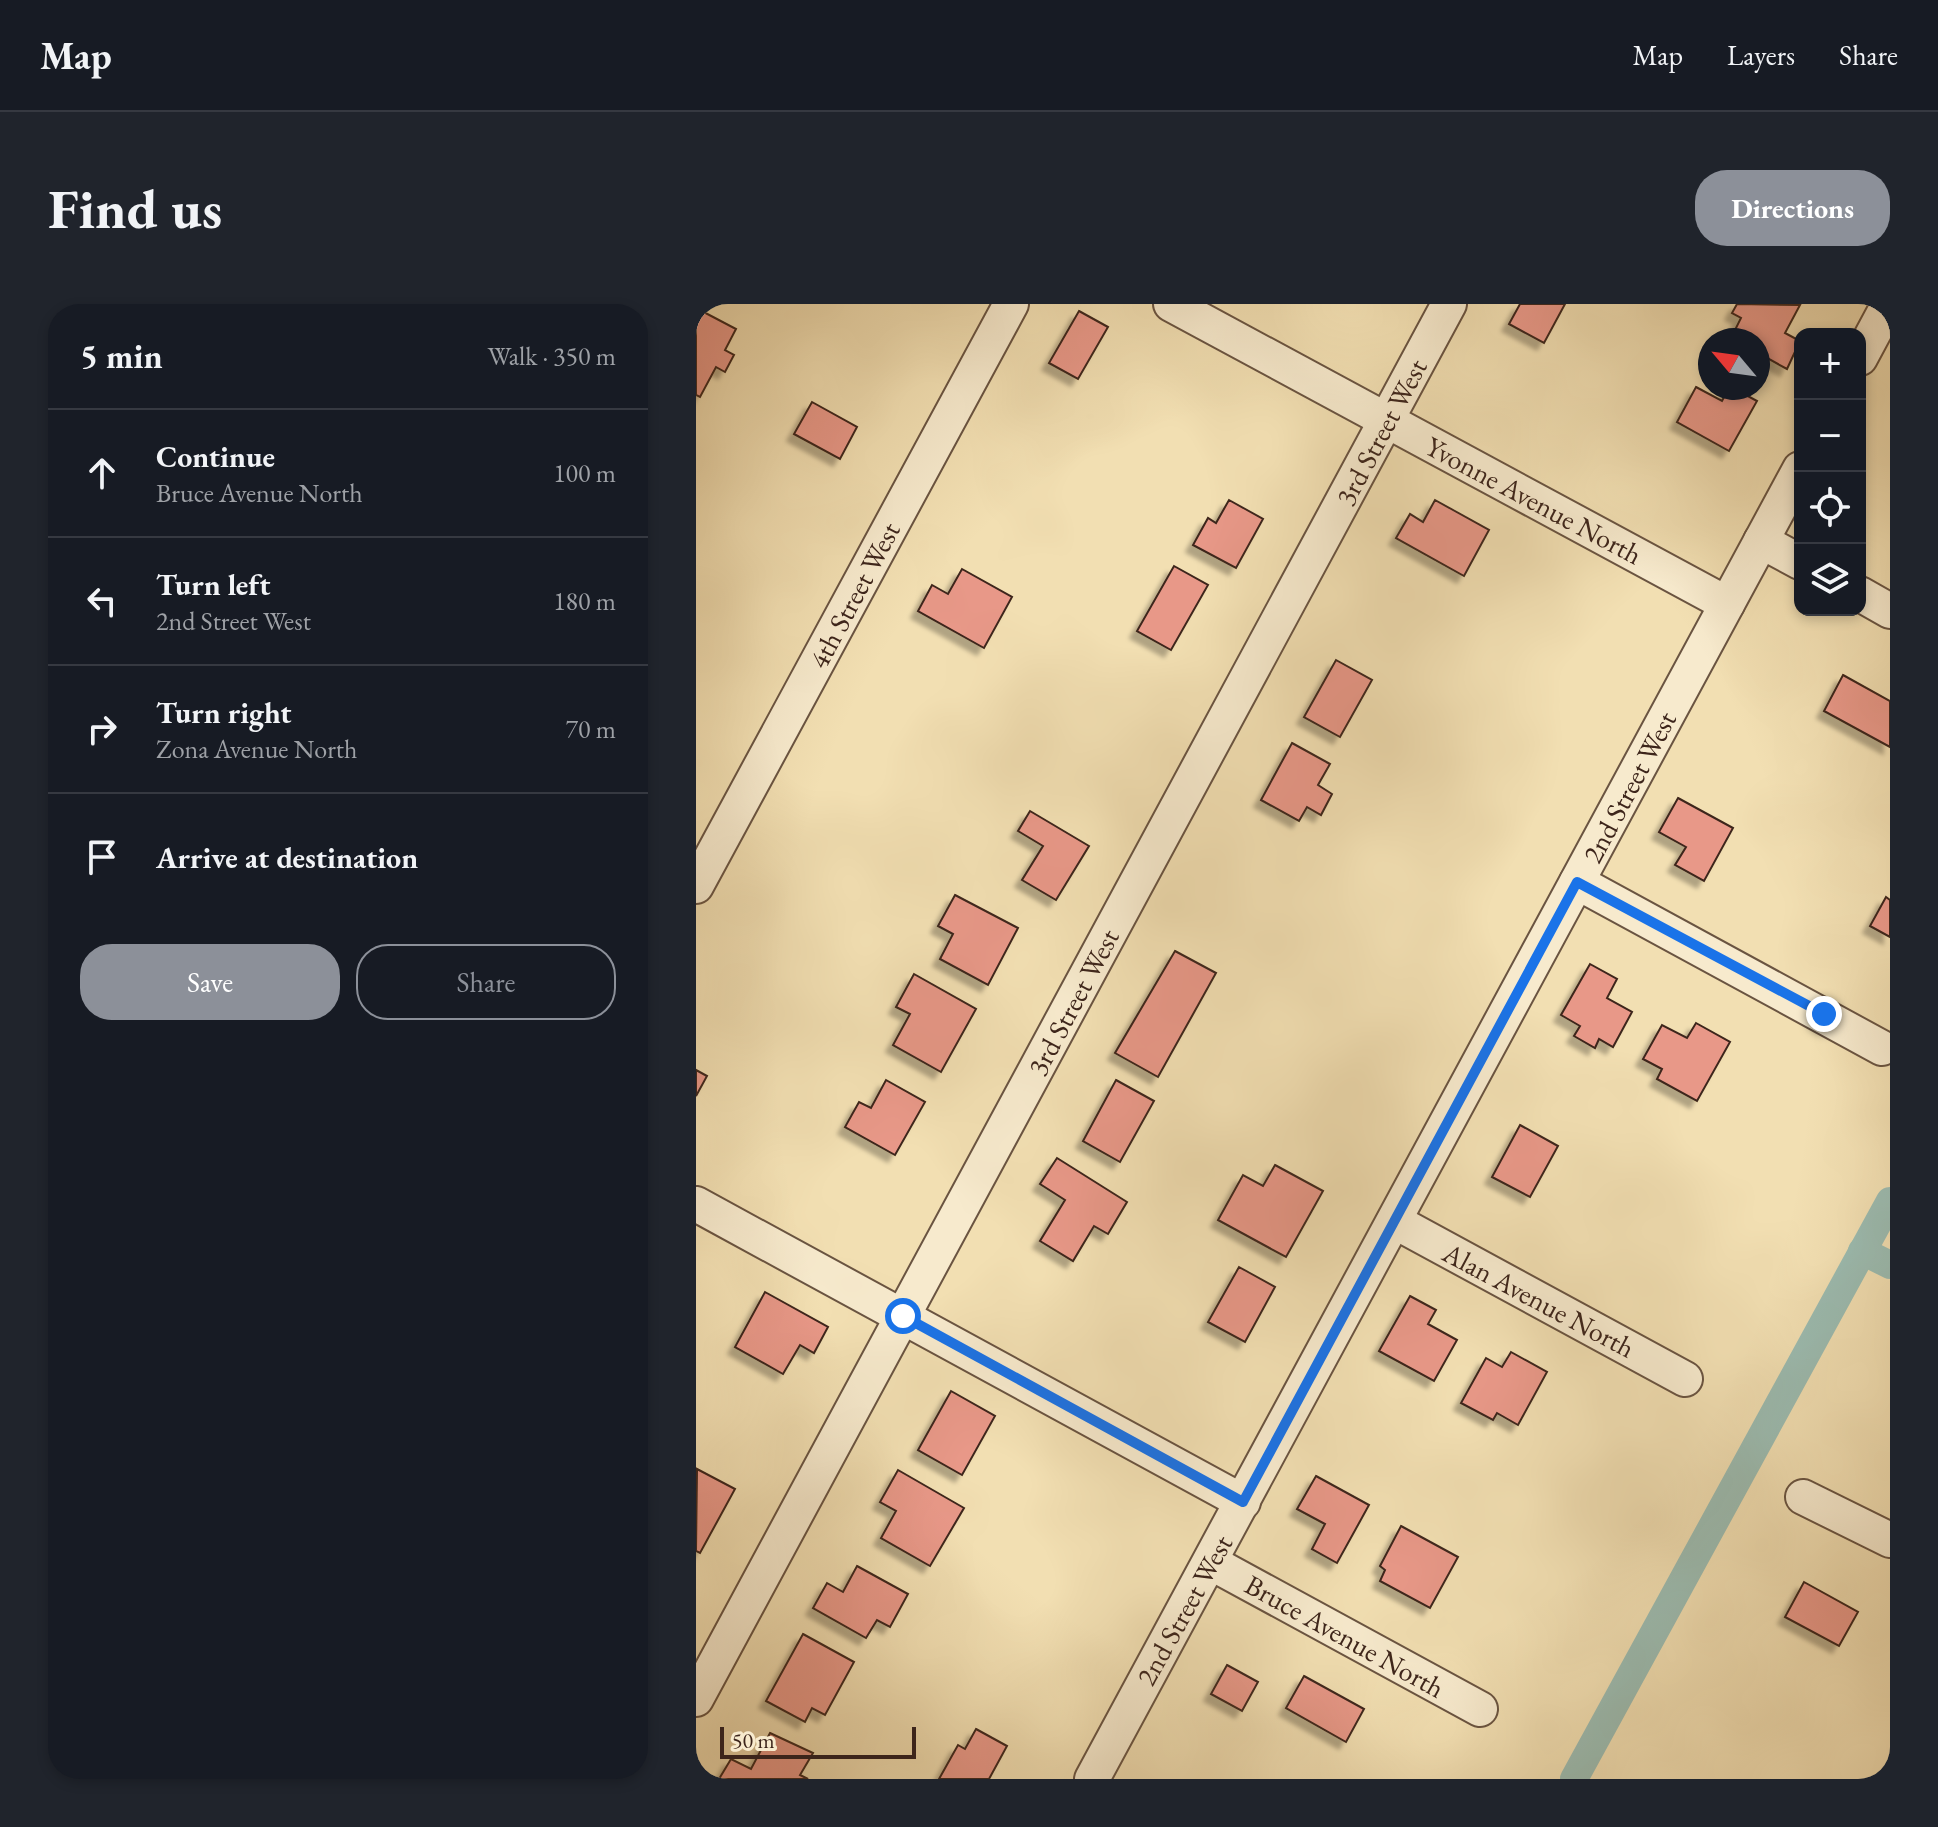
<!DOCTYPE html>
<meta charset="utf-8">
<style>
body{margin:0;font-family:"EB Garamond",serif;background:#20242c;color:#f1f3f6}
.controls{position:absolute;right:24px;top:24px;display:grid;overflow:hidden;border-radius:16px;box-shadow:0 4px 12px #0003}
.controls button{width:72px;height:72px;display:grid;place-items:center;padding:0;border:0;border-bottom:2px solid #363941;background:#171b24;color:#f1f3f6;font:40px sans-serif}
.compass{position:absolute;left:1002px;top:24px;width:72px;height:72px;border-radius:50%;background:#171b24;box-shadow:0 4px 12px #0003;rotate:299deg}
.scale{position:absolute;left:24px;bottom:20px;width:196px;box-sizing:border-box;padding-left:8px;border:4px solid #3d251b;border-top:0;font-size:22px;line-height:28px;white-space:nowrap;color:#3d251b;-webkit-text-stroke:6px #f7eacd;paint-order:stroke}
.stop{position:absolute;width:24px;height:24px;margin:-18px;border:6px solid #1a73e8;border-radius:50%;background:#fff}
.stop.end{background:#1a73e8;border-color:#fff;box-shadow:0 2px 8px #0008}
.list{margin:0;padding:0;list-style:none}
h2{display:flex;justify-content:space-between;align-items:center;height:104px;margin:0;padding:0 32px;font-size:34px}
h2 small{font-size:26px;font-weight:400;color:#9ea1a6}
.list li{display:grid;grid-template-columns:52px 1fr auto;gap:24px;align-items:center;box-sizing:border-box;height:128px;padding:0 32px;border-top:2px solid #363941}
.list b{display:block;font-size:30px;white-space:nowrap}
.list p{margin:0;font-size:26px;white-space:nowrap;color:#9ea1a6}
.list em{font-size:26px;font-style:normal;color:#9ea1a6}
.actions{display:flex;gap:16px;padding:24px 32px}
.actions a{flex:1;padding:18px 0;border:2px solid #8c9099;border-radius:32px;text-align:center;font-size:28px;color:#8c9099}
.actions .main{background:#8c9099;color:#fff}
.icon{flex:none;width:44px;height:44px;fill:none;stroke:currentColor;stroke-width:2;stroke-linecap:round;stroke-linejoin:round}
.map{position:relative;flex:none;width:1194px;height:1475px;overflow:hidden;border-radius:32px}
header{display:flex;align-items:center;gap:48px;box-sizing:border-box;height:112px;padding:0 40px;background:#171b24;border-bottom:2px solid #363941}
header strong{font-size:38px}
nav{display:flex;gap:44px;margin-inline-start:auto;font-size:28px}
.intro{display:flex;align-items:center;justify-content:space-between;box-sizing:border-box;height:192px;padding:0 48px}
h1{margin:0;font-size:56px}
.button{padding:20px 36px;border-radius:32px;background:#8c9099;color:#fff;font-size:28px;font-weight:700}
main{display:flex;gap:48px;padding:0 48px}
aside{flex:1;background:#171b24;border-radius:32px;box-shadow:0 4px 12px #0003}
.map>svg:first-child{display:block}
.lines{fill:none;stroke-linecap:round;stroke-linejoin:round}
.canal{stroke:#9cbcb1;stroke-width:28}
.building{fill:#e89888;stroke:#3d251b;stroke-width:2;filter:url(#shadow)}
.minor-casing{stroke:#6a5441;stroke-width:38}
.minor{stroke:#f7eacd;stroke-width:34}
.route{stroke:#1a73e8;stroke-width:10}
.labels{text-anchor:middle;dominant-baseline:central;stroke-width:8;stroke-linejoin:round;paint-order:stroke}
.street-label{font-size:28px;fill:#3d251b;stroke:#f7eacd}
</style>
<header>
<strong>Map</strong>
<nav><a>Map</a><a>Layers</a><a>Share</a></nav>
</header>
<div class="intro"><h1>Find us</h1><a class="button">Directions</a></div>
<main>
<aside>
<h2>5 min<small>Walk · 350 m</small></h2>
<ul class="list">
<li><svg class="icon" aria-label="ahead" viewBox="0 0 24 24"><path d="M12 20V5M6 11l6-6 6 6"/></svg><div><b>Continue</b><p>Bruce Avenue North</p></div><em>100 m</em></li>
<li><svg class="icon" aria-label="left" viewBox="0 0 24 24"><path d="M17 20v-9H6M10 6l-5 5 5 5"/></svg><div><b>Turn left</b><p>2nd Street West</p></div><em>180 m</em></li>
<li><svg class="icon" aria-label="right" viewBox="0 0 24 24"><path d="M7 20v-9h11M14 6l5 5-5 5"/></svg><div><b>Turn right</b><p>Zona Avenue North</p></div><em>70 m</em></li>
<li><svg class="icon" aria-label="arrive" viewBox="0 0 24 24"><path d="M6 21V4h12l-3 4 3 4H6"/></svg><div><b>Arrive at destination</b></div></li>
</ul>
<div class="actions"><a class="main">Save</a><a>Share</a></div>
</aside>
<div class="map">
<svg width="1194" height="1475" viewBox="0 0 1194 1475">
<defs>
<filter id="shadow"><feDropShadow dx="-7" dy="7" stdDeviation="2" flood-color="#0004"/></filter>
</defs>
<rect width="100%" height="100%" fill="#f2dfb2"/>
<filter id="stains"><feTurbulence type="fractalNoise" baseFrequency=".0025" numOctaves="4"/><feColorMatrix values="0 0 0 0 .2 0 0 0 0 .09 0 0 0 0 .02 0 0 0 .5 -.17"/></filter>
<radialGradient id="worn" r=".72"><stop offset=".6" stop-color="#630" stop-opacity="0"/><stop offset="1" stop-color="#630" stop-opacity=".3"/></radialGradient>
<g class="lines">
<!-- canal -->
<g class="canal">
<polyline points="1166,947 1194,961"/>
<polyline points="878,1475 1194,897"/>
</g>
</g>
<!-- building -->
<g class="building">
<polygon points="824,0 869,0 848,39 813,20"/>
<polygon points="1041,0 1104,1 1089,29 1104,37 1091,65 1062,49 1062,36 1035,34 1045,14 1036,9"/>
<polygon points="0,4 40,25 29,46 38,51 29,68 20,63 4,93 0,91"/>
<polygon points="383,7 412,23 382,75 353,59"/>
<polygon points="1000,83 1026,97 1033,84 1037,84 1061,97 1033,147 981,118"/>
<polygon points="116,98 161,123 144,155 98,130"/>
<polygon points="533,196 567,215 540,264 497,241 512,214 520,219"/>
<polygon points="739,196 793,226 768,272 700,234 714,210 727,218"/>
<polygon points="478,262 512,281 475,346 441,327"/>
<polygon points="266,265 316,293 288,344 222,307 236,281 252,290"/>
<polygon points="640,356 676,376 644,433 608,413"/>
<polygon points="1147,371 1194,397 1194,443 1128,407"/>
<polygon points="596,439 634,460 622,481 636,490 625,511 611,503 603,517 565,496"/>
<polygon points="982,494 1037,524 1008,577 979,561 990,543 963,528"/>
<polygon points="334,507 393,542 360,596 326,576 347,542 322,527"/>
<polygon points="259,591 322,624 292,681 244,655 257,630 242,622"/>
<polygon points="1190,593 1194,596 1194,633 1174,622"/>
<polygon points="479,647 520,669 462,773 419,749"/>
<polygon points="894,660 921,675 911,694 936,708 917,743 903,735 899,744 878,732 884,722 865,711"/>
<polygon points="218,670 280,705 245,768 197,741 214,710 200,703"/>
<polygon points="1000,719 1034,738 1001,797 961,775 966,765 947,755 966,721 991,734"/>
<polygon points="0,766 11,772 0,792"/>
<polygon points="190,776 229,798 199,851 149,823 163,798 175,804"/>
<polygon points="420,776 458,797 424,858 387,837"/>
<polygon points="824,821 862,842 834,893 796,873"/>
<polygon points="361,854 431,898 412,930 398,922 377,957 344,937 369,896 344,880"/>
<polygon points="579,861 627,887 590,953 522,916 547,871 567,882"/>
<polygon points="543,963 579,983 549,1038 512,1018"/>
<polygon points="69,988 132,1023 118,1049 104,1041 87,1070 39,1043"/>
<polygon points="714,992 740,1006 732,1020 761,1036 738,1077 683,1047"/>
<polygon points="815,1048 851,1068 822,1121 801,1109 797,1116 765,1099 790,1054 806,1063"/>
<polygon points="255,1087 299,1112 266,1171 222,1146"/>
<polygon points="1,1165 39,1185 4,1249 0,1247"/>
<polygon points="202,1166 268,1204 234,1262 185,1234 200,1207 184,1198"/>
<polygon points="620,1172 673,1201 641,1259 616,1245 629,1220 601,1205"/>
<polygon points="705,1222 762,1253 734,1304 684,1277 689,1266 684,1262"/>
<polygon points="161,1262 212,1290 194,1323 181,1316 170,1334 117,1304 131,1279 147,1288"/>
<polygon points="1108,1278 1162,1308 1143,1342 1089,1313"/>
<polygon points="107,1330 158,1358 129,1411 116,1404 109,1418 70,1397"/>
<polygon points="531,1361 562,1378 546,1407 515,1390"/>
<polygon points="608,1372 668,1405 650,1438 590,1404"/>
<polygon points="280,1425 311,1442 293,1475 243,1475 262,1441 269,1445"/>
<polygon points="74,1429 117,1449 104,1471 112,1475 23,1475 35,1455 55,1465"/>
</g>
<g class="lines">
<defs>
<g id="minor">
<polyline points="475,0 1031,300"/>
<polyline points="1164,54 1193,0"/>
<polyline points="1065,237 1104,258"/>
<polyline points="1164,290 1194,307"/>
<polyline points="881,578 1186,744"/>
<polyline points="0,582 315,0"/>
<polyline points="0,900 547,1198"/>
<polyline points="698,917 989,1075"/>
<polyline points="1107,1193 1194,1236"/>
<polyline points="514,1258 784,1405"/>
<polyline points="0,1395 753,0"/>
<polyline points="396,1475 1104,165"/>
</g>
</defs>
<!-- minor casing -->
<use href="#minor" class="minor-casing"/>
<!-- minor -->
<use href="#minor" class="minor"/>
</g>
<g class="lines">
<!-- route -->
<polyline class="route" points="207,1012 547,1198 881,578 1128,710"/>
</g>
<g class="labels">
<!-- street labels -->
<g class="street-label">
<text transform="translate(685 128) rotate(-62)">3rd Street West</text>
<text transform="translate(838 196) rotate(28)">Yvonne Avenue North</text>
<text transform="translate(158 291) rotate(-62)">4th Street West</text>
<text transform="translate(933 483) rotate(-62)">2nd Street West</text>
<text transform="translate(377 698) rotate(-62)">3rd Street West</text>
<text transform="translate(843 996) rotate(28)">Alan Avenue North</text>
<text transform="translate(488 1306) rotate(-61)">2nd Street West</text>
<text transform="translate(649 1332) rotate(29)">Bruce Avenue North</text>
</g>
</g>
<rect width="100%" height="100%" filter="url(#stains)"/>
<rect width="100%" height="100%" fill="url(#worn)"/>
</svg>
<div class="controls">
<button>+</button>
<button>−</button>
<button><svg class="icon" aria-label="locate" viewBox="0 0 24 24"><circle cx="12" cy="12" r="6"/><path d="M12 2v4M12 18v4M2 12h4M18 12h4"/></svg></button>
<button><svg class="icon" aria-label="layers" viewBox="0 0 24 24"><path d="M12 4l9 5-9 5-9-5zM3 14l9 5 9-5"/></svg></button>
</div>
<svg class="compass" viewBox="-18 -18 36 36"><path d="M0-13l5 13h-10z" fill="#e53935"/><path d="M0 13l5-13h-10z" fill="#9ea1a6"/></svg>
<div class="scale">50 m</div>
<div class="stop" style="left:207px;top:1012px"></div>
<div class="stop end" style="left:1128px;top:710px"></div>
</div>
</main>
